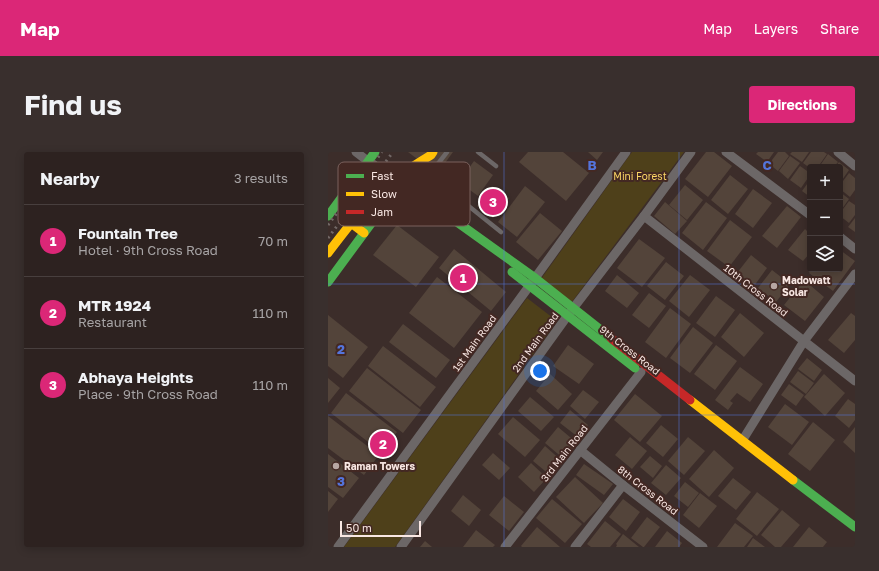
<!DOCTYPE html>
<meta charset="utf-8">
<style>
body{margin:0;font-family:"Golos Text",sans-serif;background:#392f2d;color:#f1f3f6}
.controls{position:absolute;right:12px;top:12px;display:grid;overflow:hidden;border-radius:4px;box-shadow:0 2px 10px #0003}
.controls button{width:36px;height:36px;display:grid;place-items:center;padding:0;border:0;border-bottom:1px solid #483f3e;background:#2d2220;color:#f1f3f6;font:20px sans-serif}
.scale{position:absolute;left:12px;bottom:10px;width:81px;box-sizing:border-box;padding-left:4px;border:2px solid #f9e7e3;border-top:0;font-size:11px;line-height:14px;white-space:nowrap;color:#f9e7e3;-webkit-text-stroke:3px #432823;paint-order:stroke}
.you{position:absolute;left:212px;top:219px;width:14px;height:14px;margin:-10px;border:3px solid #fff;border-radius:50%;background:#1a73e8;box-shadow:0 0 0 6px #1a73e833}
.badge{display:grid;place-items:center;width:26px;height:26px;border-radius:50%;background:#db2777;color:#fff;font-size:13px;font-weight:700}
.pin{position:absolute;translate:-50% -50%;border:2px solid #fff;box-shadow:0 1px 4px #0006}
.list{margin:0;padding:0;list-style:none}
h2{display:flex;justify-content:space-between;align-items:center;height:52px;margin:0;padding:0 16px;font-size:17px}
h2 small{font-size:13px;font-weight:400;color:#a7a4a5}
.list li{display:grid;grid-template-columns:26px 1fr auto;gap:12px;align-items:center;box-sizing:border-box;height:72px;padding:0 16px;border-top:1px solid #483f3e}
.list b{display:block;font-size:15px;white-space:nowrap}
.list p{margin:0;font-size:13px;white-space:nowrap;color:#a7a4a5}
.list em{font-size:13px;font-style:normal;color:#a7a4a5}
.icon{flex:none;width:22px;height:22px;fill:none;stroke:currentColor;stroke-width:2;stroke-linecap:round;stroke-linejoin:round}
.map{position:relative;flex:none;width:527px;height:395px;overflow:hidden;border-radius:4px}
header{display:flex;align-items:center;gap:24px;box-sizing:border-box;height:56px;padding:0 20px;background:#db2777;color:#fff}
header strong{font-size:19px}
nav{display:flex;gap:22px;margin-inline-start:auto;font-size:14px}
.intro{display:flex;align-items:center;justify-content:space-between;box-sizing:border-box;height:96px;padding:0 24px}
h1{margin:0;font-size:28px}
.button{padding:10px 18px;border-radius:4px;background:#db2777;color:#fff;font-size:14px;font-weight:700}
main{display:flex;gap:24px;padding:0 24px}
aside{flex:1;background:#2d2220;border-radius:4px;box-shadow:0 2px 10px #0003}
.map>svg:first-child{display:block}
.green{fill:#4e401a}
.building{fill:#53443a}
.lines{fill:none;stroke-linecap:round;stroke-linejoin:round}
.lane{stroke:#6c6767;stroke-width:4.5}
.street{stroke:#6c6767;stroke-width:9}
.fast{stroke:#4caf50;stroke-width:9}
.slow{stroke:#ffc107;stroke-width:9}
.jam{stroke:#c62828;stroke-width:9}
.rail{stroke:#726866;stroke-width:3;stroke-dasharray:2 4;stroke-linecap:butt}
.grid{fill:none;stroke:#5474db;stroke-width:1;stroke-opacity:0.55}
.poi-dot{fill:#b7a6a2;stroke:#432823;stroke-width:1.5}
.labels{text-anchor:middle;dominant-baseline:central;stroke-width:4;stroke-linejoin:round;paint-order:stroke}
.park-label{font-size:10px;fill:#fbd665;stroke:#432823}
.poi-label{font-size:10px;font-weight:bold;fill:#f9e7e3;stroke:#432823;text-anchor:start}
.street-label{font-size:10px;fill:#f9e7e3;stroke:#432823}
.key{fill:#432823;stroke:#7a615d;stroke-width:1}
.key-label{font-size:11px;fill:#f9e7e3}
.grid-label{font-size:13px;text-anchor:middle;font-weight:bold;fill:#5474db;stroke:#432823;stroke-width:4;stroke-linejoin:round;paint-order:stroke}
</style>
<header>
<strong>Map</strong>
<nav><a>Map</a><a>Layers</a><a>Share</a></nav>
</header>
<div class="intro"><h1>Find us</h1><a class="button">Directions</a></div>
<main>
<aside>
<h2>Nearby<small>3 results</small></h2>
<ul class="list">
<li><span class="badge">1</span><div><b>Fountain Tree</b><p>Hotel · 9th Cross Road</p></div><em>70 m</em></li>
<li><span class="badge">2</span><div><b>MTR 1924</b><p>Restaurant</p></div><em>110 m</em></li>
<li><span class="badge">3</span><div><b>Abhaya Heights</b><p>Place · 9th Cross Road</p></div><em>110 m</em></li>
</ul>
</aside>
<div class="map">
<svg width="527" height="395" viewBox="0 0 527 395">
<rect width="100%" height="100%" fill="#3c2d2a"/>
<!-- green -->
<g class="green">
<polygon points="304,0 356,0 243,151 213,127"/>
<polygon points="199,146 229,169 67,395 16,395"/>
</g>
<!-- building -->
<g class="building">
<polygon points="80,0 125,0 109,22"/>
<polygon points="200,0 235,0 261,21 238,49 191,10"/>
<polygon points="260,0 275,0 269,8"/>
<polygon points="378,0 386,0 404,14 380,45 357,27"/>
<polygon points="430,0 446,0 439,10 428,2"/>
<polygon points="450,0 457,0 461,4 450,19 441,12"/>
<polygon points="464,0 481,0 474,10 462,2"/>
<polygon points="483,0 496,0 499,2 490,15 482,15 482,16 475,11"/>
<polygon points="500,2 510,10 506,15 491,15"/>
<polygon points="462,4 472,11 460,27 451,19"/>
<polygon points="146,9 165,23 150,44 131,30"/>
<polygon points="511,10 521,18 512,31 512,15 507,15"/>
<polygon points="472,14 482,21 482,23 473,36 462,28"/>
<polygon points="521,21 527,26 527,38 522,45 512,37 512,33"/>
<polygon points="402,23 420,37 400,62 383,48"/>
<polygon points="482,28 482,45 474,39"/>
<polygon points="357,33 375,48 359,68 341,53"/>
<polygon points="164,34 181,46 165,66 149,54"/>
<polygon points="197,34 217,50 189,85 170,70"/>
<polygon points="425,37 444,51 425,76 407,62"/>
<polygon points="512,40 521,47 514,57 512,56"/>
<polygon points="521,49 527,53 527,63 521,71 512,64 512,61"/>
<polygon points="337,50 359,69 347,82 326,64"/>
<polygon points="378,50 399,66 375,98 354,81"/>
<polygon points="459,54 473,65 449,96 434,84"/>
<polygon points="212,61 234,79 210,108 188,90"/>
<polygon points="527,66 527,80 520,75"/>
<polygon points="402,68 424,85 401,115 379,99"/>
<polygon points="69,73 111,105 88,135 45,103"/>
<polygon points="477,77 482,82 482,101 475,109 460,98"/>
<polygon points="311,87 337,106 314,135 289,116"/>
<polygon points="126,97 178,140 163,159 111,116"/>
<polygon points="512,98 527,109 505,139 481,121 484,117 512,117"/>
<polygon points="423,103 439,116 426,134 409,121"/>
<polygon points="338,110 356,124 337,148 319,134"/>
<polygon points="444,118 462,132 448,150 430,136"/>
<polygon points="289,123 311,141 299,156 277,139"/>
<polygon points="362,123 382,138 361,165 341,149"/>
<polygon points="109,125 154,160 126,196 81,161"/>
<polygon points="476,128 496,145 477,169 456,153"/>
<polygon points="321,141 338,154 321,176 304,163"/>
<polygon points="388,144 407,158 387,185 368,171"/>
<polygon points="342,156 363,172 338,206 317,190"/>
<polygon points="412,161 436,181 416,205 393,185"/>
<polygon points="523,161 527,164 527,188 516,201 500,188"/>
<polygon points="0,163 40,195 15,226 0,214"/>
<polygon points="75,172 122,208 108,226 61,190"/>
<polygon points="365,175 385,191 362,221 342,206"/>
<polygon points="240,193 266,212 251,232 225,214"/>
<polygon points="388,193 409,209 387,238 366,222"/>
<polygon points="55,194 108,235 92,255 40,214"/>
<polygon points="479,206 494,218 486,229 470,217"/>
<polygon points="412,215 435,232 422,250 409,241 402,249 405,251 400,258 387,248"/>
<polygon points="39,216 93,258 75,281 21,239"/>
<polygon points="470,219 486,231 478,242 462,230"/>
<polygon points="222,222 244,242 230,258 208,239"/>
<polygon points="496,222 517,241 497,264 476,245"/>
<polygon points="0,226 12,236 0,251"/>
<polygon points="461,232 476,243 468,254 453,243"/>
<polygon points="255,238 271,250 257,267 242,254"/>
<polygon points="18,241 69,280 53,300 3,261"/>
<polygon points="307,242 334,264 312,290 286,268"/>
<polygon points="202,245 226,265 213,279 190,259"/>
<polygon points="520,247 527,252 527,268 521,276 507,264"/>
<polygon points="457,252 481,270 464,293 440,275"/>
<polygon points="242,258 260,273 250,285 232,271"/>
<polygon points="0,264 51,303 36,323 0,296"/>
<polygon points="185,265 212,288 197,305 170,282"/>
<polygon points="485,270 507,288 482,319 460,302"/>
<polygon points="333,273 350,287 335,305 318,291"/>
<polygon points="230,275 249,291 236,307 217,291"/>
<polygon points="527,275 527,301 515,290"/>
<polygon points="302,285 319,299 304,317 287,303"/>
<polygon points="360,285 377,299 356,323 340,309"/>
<polygon points="217,294 235,310 223,324 205,309"/>
<polygon points="386,298 406,316 381,345 361,327"/>
<polygon points="165,301 182,316 171,328 154,313"/>
<polygon points="0,302 31,326 15,346 0,335"/>
<polygon points="322,304 334,314 325,326 312,315"/>
<polygon points="203,311 219,326 206,340 190,325"/>
<polygon points="256,312 285,332 276,343 248,323"/>
<polygon points="338,313 353,326 338,343 323,331"/>
<polygon points="247,325 275,351 256,371 228,345"/>
<polygon points="405,326 423,340 408,358 390,344"/>
<polygon points="357,330 371,341 360,355 346,344"/>
<polygon points="0,339 10,347 0,360"/>
<polygon points="429,340 451,357 429,384 408,367"/>
<polygon points="372,341 389,354 371,376 355,363"/>
<polygon points="135,343 153,358 141,374 123,359"/>
<polygon points="176,344 196,360 181,379 161,363"/>
<polygon points="224,347 254,372 237,391 208,366"/>
<polygon points="295,347 312,360 298,379 281,365"/>
<polygon points="454,358 472,373 453,395 447,395 433,383"/>
<polygon points="319,365 332,375 316,395 315,395 303,386"/>
<polygon points="277,369 293,382 282,395 263,395 259,392"/>
<polygon points="407,371 425,384 416,395 389,395"/>
<polygon points="209,375 232,395 194,395 193,394"/>
<polygon points="481,375 499,390 495,395 465,395"/>
<polygon points="148,378 167,393 165,395 135,395"/>
<polygon points="339,379 354,391 351,395 327,395"/>
<polygon points="295,382 311,395 288,395 289,393 288,392"/>
<polygon points="425,386 437,395 419,395"/>
<polygon points="97,389 104,395 92,395"/>
</g>
<g class="lines">
<!-- lane -->
<g class="lane">
<polyline points="150,0 168,14"/>
<polyline points="92,15 173,80"/>
<polyline points="102,22 119,0"/>
</g>
<!-- street -->
<g class="street">
<polyline points="28,0 41,10"/>
<polyline points="398,0 482,63"/>
<polyline points="510,0 527,14"/>
<polyline points="316,64 527,229"/>
<polyline points="512,85 527,97"/>
<polyline points="414,289 476,189 527,122"/>
<polyline points="252,298 295,333 375,395"/>
<polyline points="10,395 202,133 298,0"/>
<polyline points="73,395 240,163 316,64 363,0"/>
<polyline points="177,395 313,220"/>
<polyline points="247,395 295,333"/>
</g>
<!-- fast -->
<g class="fast">
<polyline points="41,10 69,27 207,126 283,186"/>
<polyline points="0,64 47,0"/>
<polyline points="184,120 307,216"/>
<polyline points="0,130 70,35"/>
<polyline points="465,328 527,375"/>
</g>
<!-- slow -->
<g class="slow">
<polyline points="23,71 36,81"/>
<path d="M 0,101 C 16,80 33,57 52,39 C 67,25 86,14 103,3 L 105,0"/>
<polyline points="362,248 465,328"/>
</g>
<!-- jam -->
<polyline class="jam" points="283,186 362,248"/>
<!-- rail -->
<g class="rail">
<polyline points="0,73 54,0"/>
<polyline points="0,86 65,0"/>
</g>
</g>
<!-- grid -->
<path class="grid" d="M 176,0 L 176,395M 351,0 L 351,395M 0,132 L 527,132M 0,263 L 527,263"/>
<!-- markers -->
<g class="poi-dot">
<circle cx="446" cy="134" r="4"/>
<circle cx="8" cy="314" r="4"/>
</g>
<g class="labels">
<!-- park labels -->
<g class="park-label">
<text x="312" y="24">Mini Forest</text>
</g>
<!-- poi labels -->
<g class="poi-label">
<text x="454" y="128">Madowatt<tspan x="454" dy="12">Solar</tspan></text>
<text x="16" y="314">Raman Towers</text>
</g>
<!-- street labels -->
<g class="street-label">
<text transform="translate(428 138) rotate(38)">10th Cross Road</text>
<text transform="translate(207 190) rotate(-54)">2nd Main Road</text>
<text transform="translate(146 191) rotate(-54)">1st Main Road</text>
<text transform="translate(302 198) rotate(38)">9th Cross Road</text>
<text transform="translate(236 301) rotate(-52)">3rd Main Road</text>
<text transform="translate(320 338) rotate(38)">8th Cross Road</text>
</g>
</g>
<!-- legend -->
<rect x="10" y="10" width="132" height="64" rx="6" class="key"/>
<rect x="18" y="22" width="18" height="4" fill="#4caf50"/>
<rect x="18" y="40" width="18" height="4" fill="#ffc107"/>
<rect x="18" y="58" width="18" height="4" fill="#c62828"/>
<g class="key-label">
<text x="43" y="28">Fast</text>
<text x="43" y="46">Slow</text>
<text x="43" y="64">Jam</text>
</g>
<g class="grid-label">
<text x="264" y="18">B</text>
<text x="439" y="18">C</text>
<text x="13" y="202">2</text>
<text x="13" y="334">3</text>
</g>
</svg>
<div class="controls">
<button>+</button>
<button>−</button>
<button><svg class="icon" aria-label="layers" viewBox="0 0 24 24"><path d="M12 4l9 5-9 5-9-5zM3 14l9 5 9-5"/></svg></button>
</div>
<div class="scale">50 m</div>
<div class="you"></div>
<div class="pin badge" style="left:135px;top:126px">1</div>
<div class="pin badge" style="left:55px;top:292px">2</div>
<div class="pin badge" style="left:165px;top:50px">3</div>
</div>
</main>
